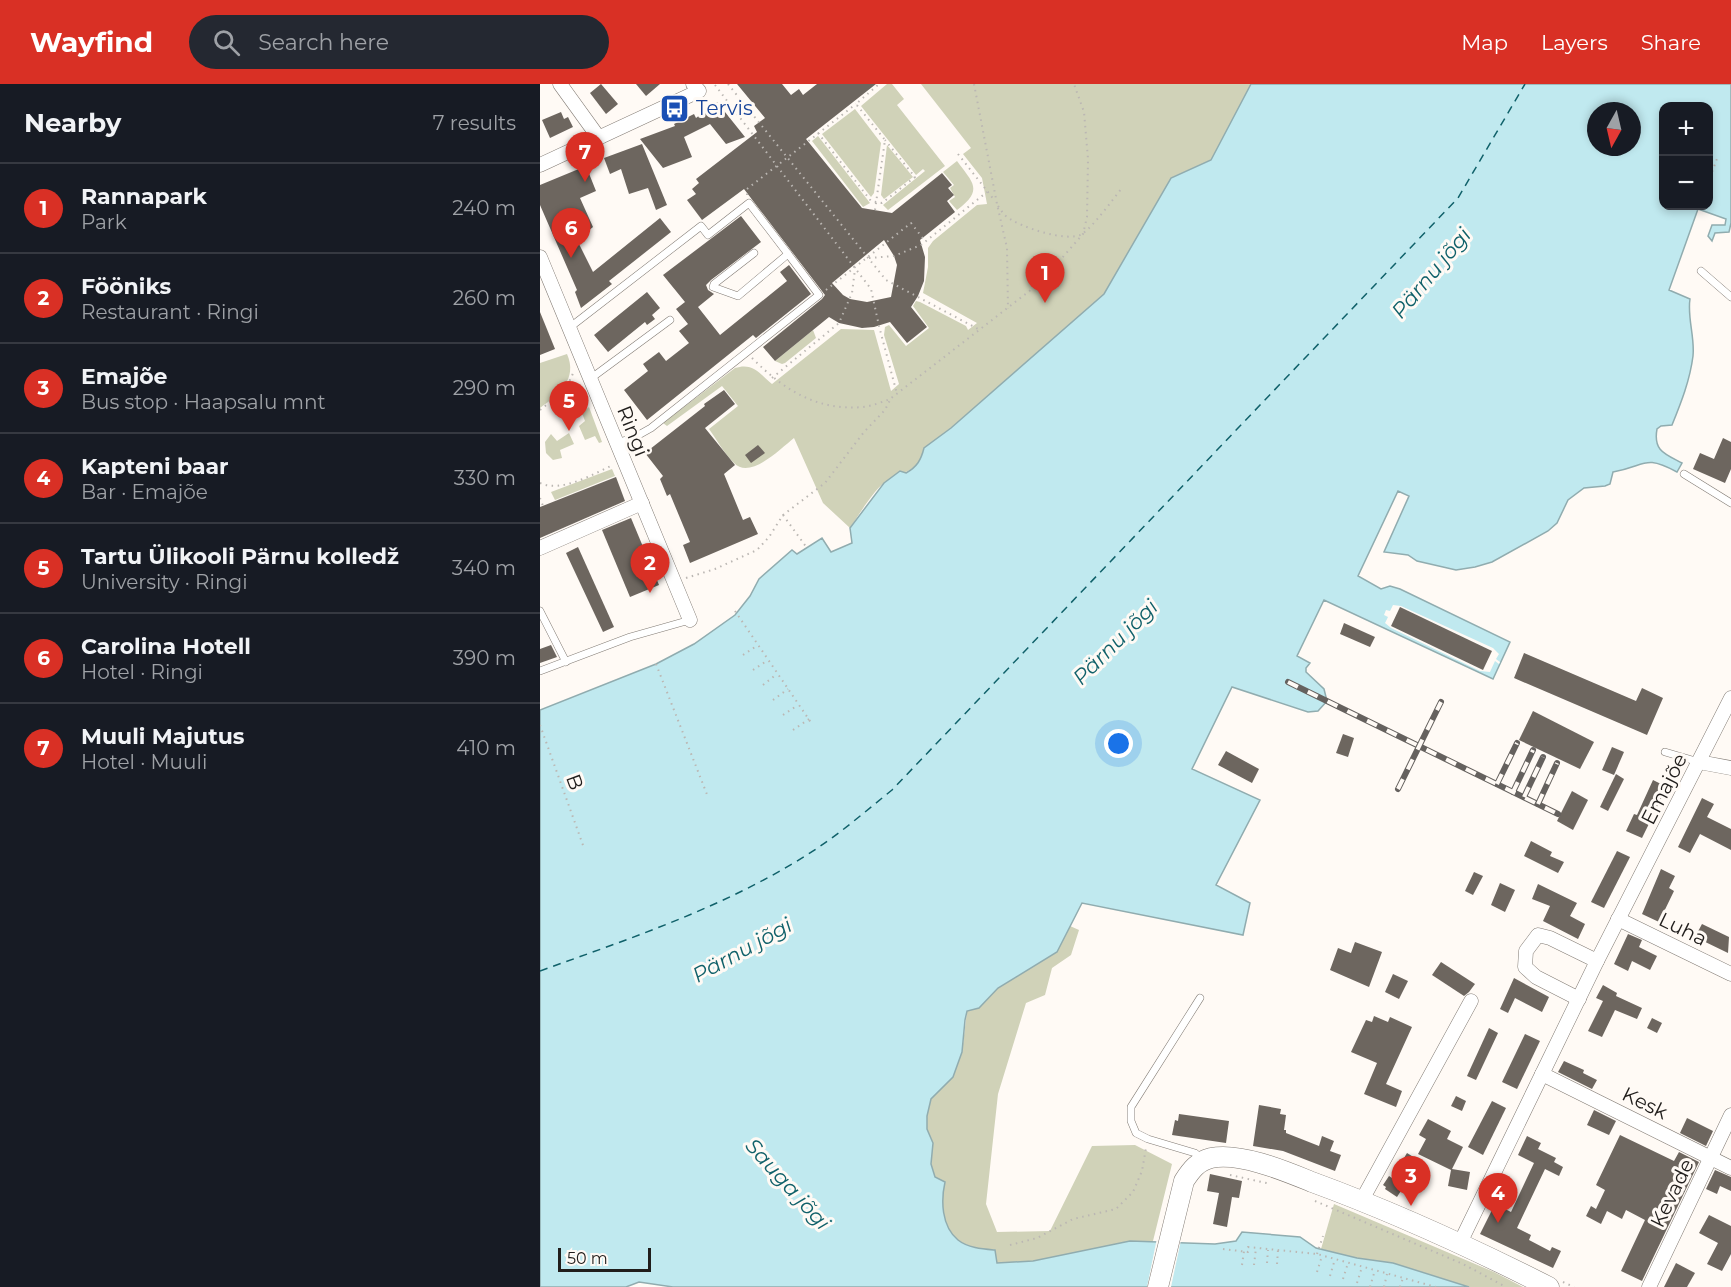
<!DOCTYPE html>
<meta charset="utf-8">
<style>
body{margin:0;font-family:Montserrat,sans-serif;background:#242831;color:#f1f3f6}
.controls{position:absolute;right:18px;top:18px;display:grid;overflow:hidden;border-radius:12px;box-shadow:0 3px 9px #0003}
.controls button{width:54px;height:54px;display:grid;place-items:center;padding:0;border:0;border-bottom:2px solid #363941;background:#171b24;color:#f1f3f6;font:30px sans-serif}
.compass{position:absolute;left:1047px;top:18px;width:54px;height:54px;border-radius:50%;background:#171b24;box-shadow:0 3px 9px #0003;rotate:188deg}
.scale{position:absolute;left:18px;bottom:15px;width:93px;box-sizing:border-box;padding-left:6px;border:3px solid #201d1b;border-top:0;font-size:16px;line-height:21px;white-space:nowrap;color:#201d1b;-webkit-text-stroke:4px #fffaf5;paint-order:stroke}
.you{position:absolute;left:579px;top:660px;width:21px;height:21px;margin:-15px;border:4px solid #fff;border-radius:50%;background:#1a73e8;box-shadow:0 0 0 9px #1a73e833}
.badge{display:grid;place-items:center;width:39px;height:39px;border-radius:50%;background:#d93025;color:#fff;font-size:20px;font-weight:700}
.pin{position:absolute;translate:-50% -50px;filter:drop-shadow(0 2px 3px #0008)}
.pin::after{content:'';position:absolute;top:32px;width:21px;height:18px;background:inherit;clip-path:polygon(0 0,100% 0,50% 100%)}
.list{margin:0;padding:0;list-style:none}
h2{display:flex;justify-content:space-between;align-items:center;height:78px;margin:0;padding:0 24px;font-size:26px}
h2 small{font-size:20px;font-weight:400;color:#9ea1a6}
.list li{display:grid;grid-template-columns:39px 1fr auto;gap:18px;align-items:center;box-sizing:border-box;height:90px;padding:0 24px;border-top:2px solid #363941}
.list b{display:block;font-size:22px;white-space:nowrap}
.list p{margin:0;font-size:20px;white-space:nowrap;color:#9ea1a6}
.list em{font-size:20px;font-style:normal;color:#9ea1a6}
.icon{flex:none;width:33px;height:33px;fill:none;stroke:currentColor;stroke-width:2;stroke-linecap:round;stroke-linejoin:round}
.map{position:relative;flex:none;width:1191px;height:1203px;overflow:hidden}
header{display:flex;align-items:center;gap:36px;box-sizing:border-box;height:84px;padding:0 30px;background:#d93025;color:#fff}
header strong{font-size:28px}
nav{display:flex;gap:33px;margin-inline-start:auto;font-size:21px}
.search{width:420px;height:54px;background:#242831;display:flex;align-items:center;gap:15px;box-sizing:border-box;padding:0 21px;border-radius:33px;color:#9ea1a6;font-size:22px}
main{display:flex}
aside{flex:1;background:#171b24}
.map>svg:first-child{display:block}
.green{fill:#d0d2b8}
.water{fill:#c0e9ef;stroke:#90acaf;stroke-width:1.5;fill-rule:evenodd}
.pier{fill:#fffaf5}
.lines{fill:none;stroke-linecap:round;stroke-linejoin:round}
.ferry{stroke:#10616a;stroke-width:1.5;stroke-dasharray:8 6;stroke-linecap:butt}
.building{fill:#6d665f;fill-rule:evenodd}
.service-casing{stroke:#827b74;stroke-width:8}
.minor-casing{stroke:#827b74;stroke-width:15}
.secondary-casing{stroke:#827b74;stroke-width:21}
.path{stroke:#bbb7b3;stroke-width:2;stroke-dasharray:1.5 4.5;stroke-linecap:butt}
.service{stroke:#fff;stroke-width:7}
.minor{stroke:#fff;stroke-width:14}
.secondary{stroke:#fff;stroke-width:20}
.rail-casing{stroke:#65615e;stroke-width:6}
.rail{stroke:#fffaf5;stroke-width:4;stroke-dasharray:11;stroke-linecap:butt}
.labels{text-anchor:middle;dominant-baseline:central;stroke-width:6;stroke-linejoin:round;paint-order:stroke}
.transit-label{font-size:20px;fill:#164399;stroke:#fffaf5;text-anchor:start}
.street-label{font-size:20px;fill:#201d1b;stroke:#fffaf5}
.water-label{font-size:21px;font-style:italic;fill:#10616a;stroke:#fffaf5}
</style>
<header>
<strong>Wayfind</strong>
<div class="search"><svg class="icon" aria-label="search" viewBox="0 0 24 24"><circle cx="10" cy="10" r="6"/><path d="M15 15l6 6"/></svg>Search here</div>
<nav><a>Map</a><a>Layers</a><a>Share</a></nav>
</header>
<main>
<aside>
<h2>Nearby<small>7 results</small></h2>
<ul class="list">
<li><span class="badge">1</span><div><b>Rannapark</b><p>Park</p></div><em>240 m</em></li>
<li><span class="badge">2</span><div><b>Fööniks</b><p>Restaurant · Ringi</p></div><em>260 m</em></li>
<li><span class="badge">3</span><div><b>Emajõe</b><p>Bus stop · Haapsalu mnt</p></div><em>290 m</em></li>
<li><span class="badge">4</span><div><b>Kapteni baar</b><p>Bar · Emajõe</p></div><em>330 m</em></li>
<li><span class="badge">5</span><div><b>Tartu Ülikooli Pärnu kolledž</b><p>University · Ringi</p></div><em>340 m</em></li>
<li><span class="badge">6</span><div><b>Carolina Hotell</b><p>Hotel · Ringi</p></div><em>390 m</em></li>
<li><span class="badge">7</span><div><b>Muuli Majutus</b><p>Hotel · Muuli</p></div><em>410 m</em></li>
</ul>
</aside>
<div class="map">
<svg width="1191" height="1203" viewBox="0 0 1191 1203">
<rect width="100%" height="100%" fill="#fffaf5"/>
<!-- green -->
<g class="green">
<polygon points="347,0 352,0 364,15 357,21 405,82 348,126 343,121 385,87 383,85 376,91 321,22"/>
<path d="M 381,0 L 711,0 L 671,76 L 631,94 L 564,210 L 411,344 L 384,364 C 378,391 363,385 344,399 C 334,406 318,432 310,444 L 283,419 L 254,354 C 240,365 210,396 194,379 C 184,369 177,356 169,345 L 198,322 L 182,302 L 127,342 L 123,339 L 195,284 C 213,278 220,290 232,300 L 301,245 L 334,246 L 351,307 L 359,300 L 344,251 L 345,243 L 349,241 L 366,262 L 389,244 L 373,222 L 376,217 L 380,218 L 426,242 L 428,246 L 437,239 L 383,209 L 388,183 L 388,164 L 393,157 L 437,121 L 447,120 L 442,94 L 423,70 L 431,64 Z"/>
<polygon points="315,25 341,59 334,109 331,113 282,50"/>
<polygon points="278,52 330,119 323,123 272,57"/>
<polygon points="347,61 373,93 344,115 341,111"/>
<path d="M 417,77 C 433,99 444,106 417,126 L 409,117 L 415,113 L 410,104 L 414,101 L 403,88 Z"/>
<polygon points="273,246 276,254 245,279 242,280 235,277"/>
<path d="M 27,270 C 38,295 19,310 0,324 L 0,279 Z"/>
<polygon points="49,323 62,358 59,359 55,352 45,356 39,342 45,337 42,329"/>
<polygon points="29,349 34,360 20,366 22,374 13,376 6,369 5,358 11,350 17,357"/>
<polygon points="72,385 75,392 15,416 11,408"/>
<path d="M 530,842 L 539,846 L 531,871 L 512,884 L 505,911 L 486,919 L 458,1010 L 446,1120 L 457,1148 L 510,1147 L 552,1062 L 595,1061 L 632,1080 L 613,1157 L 493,1177 L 456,1179 L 455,1166 C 443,1165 428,1164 418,1156 C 401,1143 401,1116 405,1098 L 395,1093 L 391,1080 L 393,1059 L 387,1045 L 387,1032 L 391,1015 L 413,993 L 422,968 L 427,927 L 439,924 L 458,904 L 517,868 Z"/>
<polygon points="794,1120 954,1188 983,1203 929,1203 853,1179 817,1174 781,1165"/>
</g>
<!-- water -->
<path class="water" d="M 711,0 L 1191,0 L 1191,139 L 1189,148 L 1175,149 L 1172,157 L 1168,152 L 1172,141 L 1185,141 L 1186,135 L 1158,125 L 1129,206 L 1150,215 C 1147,233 1155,253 1153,272 C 1150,296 1141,319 1132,341 L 1121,342 L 1117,345 C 1113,367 1125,370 1142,379 L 1137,388 C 1103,370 1107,382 1073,388 L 1070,400 L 1065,402 L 1044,404 L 1028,416 L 1017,439 L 1008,447 L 952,478 L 935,483 L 916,486 L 877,477 L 868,471 L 844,468 L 869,412 L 858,407 L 818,492 L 841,505 L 850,502 L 860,505 L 970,558 L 953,595 L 784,516 L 757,572 L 770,579 L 766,584 L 766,588 L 784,605 L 787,617 L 778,627 L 768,628 L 692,603 L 652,685 L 720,716 L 676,801 L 710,819 L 703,851 L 542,819 L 517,868 L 458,904 L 439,924 L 427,927 L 425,936 L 422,968 L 413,993 L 391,1015 L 387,1032 L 387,1045 L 393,1059 L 391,1080 L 395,1093 L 405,1098 C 401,1116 401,1142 418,1156 C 428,1164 443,1165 455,1166 L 457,1179 L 493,1177 L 590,1157 L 675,1160 L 696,1157 L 702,1148 L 760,1153 L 776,1164 L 817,1174 L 853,1179 L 929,1203 L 133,1203 L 99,1198 L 86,1203 L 0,1203 L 0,626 L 116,580 L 154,560 L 195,531 L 210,512 L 219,495 L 252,466 L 257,470 L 282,454 L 291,468 L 312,459 L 310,444 L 344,399 L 360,387 L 366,389 C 377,383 381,376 384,364 L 411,344 L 564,210 L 631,94 L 671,76 ZM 1124,22 L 1168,22 L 1168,122 L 1124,122 ZM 1056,27 L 1092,27 L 1092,63 L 1056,63 Z"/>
<!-- pier -->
<g class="pier">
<polygon points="853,521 861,522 953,564 959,570 956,575 960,578 959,580 955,577 950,588 940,587 851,544 845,539 848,533 844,531 846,526 850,527"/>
<polygon points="617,1154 641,1156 631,1203 607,1203"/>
</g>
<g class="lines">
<!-- ferry -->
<path class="ferry" d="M 0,887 C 94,853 191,821 276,765 C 302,748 327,726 352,706 L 918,114 L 985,0"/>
</g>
<!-- building -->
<g class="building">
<polygon points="61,0 78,20 66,30 50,9"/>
<polygon points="96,0 120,0 106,12"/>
<path d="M 197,0 L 242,0 L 251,11 L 259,5 L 263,11 L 277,0 L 336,0 L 266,55 L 322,124 L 352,129 L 402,89 L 412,101 L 408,104 L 414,111 L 407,117 L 415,128 L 380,156 L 385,173 L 384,197 L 378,212 L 371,223 L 387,243 L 367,259 L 350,238 L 334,243 L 322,244 L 299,239 L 289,233 L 235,277 L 223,263 L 282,215 L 285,211 L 204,105 L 162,136 L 147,116 L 156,110 L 152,105 L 159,99 L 156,95 L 217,48 L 214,42 L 225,34 ZM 344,156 L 354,172 L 357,181 L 351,213 L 327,218 L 310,215 L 303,211 L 292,199 Z"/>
<polygon points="177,18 205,53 186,60 170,40 144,53 152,73 123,84 100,55 135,42 134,40 154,30 156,34"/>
<polygon points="21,28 24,35 28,33 33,43 10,54 2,36"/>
<polygon points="102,60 127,121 116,126 108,104 89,110 81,85 70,90 64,74"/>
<polygon points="46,82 56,107 40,114 53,143 37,156 53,188 120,134 131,148 69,197 72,200 41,224 35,208 37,206 0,121 0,101"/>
<polygon points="201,132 221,158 171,196 166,201 168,206 174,210 158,223 180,251 247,197 240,188 249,181 271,210 216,254 213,251 107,336 84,306 108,287 103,280 119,268 126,277 149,259 139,247 148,240 136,225 145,218 123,191"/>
<polygon points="107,208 120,224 112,231 115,235 107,241 105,238 68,268 54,251"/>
<polygon points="0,228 15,265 0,271"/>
<polygon points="184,306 195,320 165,344 195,381 184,390 203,436 210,433 218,450 150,479 143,461 150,458 130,410 127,412 120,395 123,392 105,369 165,322 164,320"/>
<polygon points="1183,354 1191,358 1191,385 1185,399 1153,385 1160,369 1174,375"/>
<polygon points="218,361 225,369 211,379 205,371"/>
<polygon points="76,393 85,417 0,454 0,423"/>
<polygon points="91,434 119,501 90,513 62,446"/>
<polygon points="38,463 74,543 63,548 26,469"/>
<polygon points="860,523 952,567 943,586 851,542"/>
<polygon points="804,539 835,553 830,563 800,550"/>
<polygon points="11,561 17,573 0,579 0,565"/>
<polygon points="984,569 1096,617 1102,604 1123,614 1107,651 974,594"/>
<polygon points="993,627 1054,658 1040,685 979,656"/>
<polygon points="803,650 814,654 808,673 796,669"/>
<polygon points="1072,663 1084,668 1074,691 1062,686"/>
<polygon points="686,667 719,685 712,699 678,681"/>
<polygon points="1076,690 1084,695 1068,727 1060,723"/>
<polygon points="1113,696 1127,703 1102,754 1086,747 1094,730 1097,731"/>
<polygon points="1032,707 1048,716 1033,746 1017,737"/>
<polygon points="1162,714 1174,720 1167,733 1191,745 1191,766 1160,750 1150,769 1138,763"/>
<polygon points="991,757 1012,768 1010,772 1024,778 1018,789 984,772"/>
<polygon points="1077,767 1090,773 1064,824 1051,818"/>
<polygon points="1121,785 1135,792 1129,804 1134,807 1119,838 1102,830"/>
<polygon points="934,788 943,792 933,811 925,807"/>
<polygon points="960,799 975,806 965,828 951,821"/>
<polygon points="998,800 1037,819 1030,832 1045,840 1038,855 1003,837 1010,822 992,815"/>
<polygon points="1162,840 1189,853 1188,869 1155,853"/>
<polygon points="1088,850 1102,856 1099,863 1117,872 1110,886 1092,877 1088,887 1074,880"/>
<polygon points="815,858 842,868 829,903 790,886 798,864 811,869"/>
<polygon points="901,878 935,900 929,908 924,912 892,891"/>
<polygon points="853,890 868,897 859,915 845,908"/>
<polygon points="974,894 1009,913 1002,928 975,914 968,929 960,925"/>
<polygon points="1063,901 1077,909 1076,912 1102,924 1097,935 1075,926 1062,953 1048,947 1063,917 1056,914"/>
<polygon points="834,932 848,938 850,933 872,943 846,1000 862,1007 856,1023 824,1010 837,979 811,968 826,936 832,938"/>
<polygon points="1112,934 1122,939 1117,949 1107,944"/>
<polygon points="949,944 958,949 936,996 927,992"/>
<polygon points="985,950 1000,957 977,1005 962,998"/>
<polygon points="1024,977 1044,986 1043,989 1057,996 1052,1005 1018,988"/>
<polygon points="916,1012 926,1017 922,1027 911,1022"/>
<polygon points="1103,1014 1123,1023 1119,1032 1099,1022"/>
<polygon points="952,1017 966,1024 943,1071 928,1063"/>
<polygon points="719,1021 741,1025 740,1030 746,1031 744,1046 746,1046 746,1049 779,1062 782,1052 794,1057 790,1067 801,1071 795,1087 743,1067 713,1062"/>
<polygon points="1054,1026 1076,1037 1069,1051 1047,1041"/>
<polygon points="639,1030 689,1037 686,1059 632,1051 635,1036 638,1037"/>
<polygon points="1147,1034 1173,1047 1166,1062 1140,1049"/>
<polygon points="888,1035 911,1047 907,1055 923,1063 912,1085 930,1088 927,1106 908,1102 911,1086 878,1070 886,1055 879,1051"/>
<polygon points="1080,1051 1134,1077 1139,1068 1159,1078 1102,1197 1081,1187 1105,1136 1086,1126 1082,1135 1067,1127 1061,1140 1046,1132 1051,1122 1056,1125 1065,1106 1056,1101"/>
<polygon points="987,1052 1001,1059 998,1065 1016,1074 1014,1078 1023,1083 1019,1092 1005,1085 977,1144 991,1151 989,1156 1010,1167 1012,1163 1021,1167 1013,1184 940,1150 955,1120 971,1128 994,1079 978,1071"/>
<polygon points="867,1069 880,1077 857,1113 845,1105 846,1103 843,1101 849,1092 852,1094"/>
<polygon points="1175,1086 1191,1093 1191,1107 1180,1102 1177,1110 1166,1105"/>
<polygon points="670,1090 702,1097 699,1114 692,1113 687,1143 673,1140 679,1109 667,1107"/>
<polygon points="1169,1131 1191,1142 1191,1170 1182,1187 1167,1180 1178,1159 1159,1149"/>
<polygon points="1136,1179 1155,1189 1147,1203 1124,1203"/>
</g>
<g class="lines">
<defs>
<g id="service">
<polyline points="1161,187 1191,213"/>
<polyline points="29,244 161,142 168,151 209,119 248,170"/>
<polyline points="50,295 130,236"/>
<polyline points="77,359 95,353 111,344 279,211 248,170 198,212 173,203 174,200 214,169"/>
<polyline points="1144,390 1191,419"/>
<polyline points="0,527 26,578"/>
<polyline points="0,587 90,553 150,536"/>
<polyline points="1125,668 1159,678"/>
<polyline points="660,914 591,1023 591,1037 596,1049 608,1055 655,1069 661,1074"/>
</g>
<g id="minor">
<polyline points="20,0 59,54"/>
<polyline points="0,81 159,7 153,0"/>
<polyline points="0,173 150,536"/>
<polyline points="0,464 102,419"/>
<polyline points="1159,678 1191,684"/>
<polyline points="1078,835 1191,890"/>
<polyline points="1039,915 996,893 985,883 986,867 998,851 1010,854 1057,877"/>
<polyline points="1002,990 1191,1084"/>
<polyline points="822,1116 931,917"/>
<polyline points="920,1159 1057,877 1191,614"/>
<polyline points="1109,1203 1191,1031"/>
</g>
<path id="secondary" d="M 618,1203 L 644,1097 C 651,1086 658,1077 671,1074 C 700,1068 745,1087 772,1098 C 854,1128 932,1164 1009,1203"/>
</defs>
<!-- service casing -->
<use href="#service" class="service-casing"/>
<!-- minor casing -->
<use href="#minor" class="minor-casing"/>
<!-- secondary casing -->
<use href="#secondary" class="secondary-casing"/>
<!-- path -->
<g class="path">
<polyline points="188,0 346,196 440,246"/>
<polyline points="434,0 457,120 467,164 468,225"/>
<polyline points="175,1 331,205 339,242 357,310"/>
<polyline points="278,49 331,117 342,119 375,93 345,56"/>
<polyline points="418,70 455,117"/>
<polyline points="1168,99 1178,72"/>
<polyline points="207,111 207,105 316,20"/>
<path d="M 458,122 C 461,126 463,130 467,133 C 480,143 528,159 542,150 C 553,143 573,115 582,104"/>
<polyline points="1159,125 1161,122"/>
<polyline points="335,126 345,56 316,20 339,0"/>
<polyline points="329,174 354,172 381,161 447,108"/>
<polyline points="286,206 371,139 385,157"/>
<path d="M 212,274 C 244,306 277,327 323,323 C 332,322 342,318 350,315 L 501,198 L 543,150 L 547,133 L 548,75 L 544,28 L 534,0"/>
<polyline points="232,294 299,239 312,209 315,185"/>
<path d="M 0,326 C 14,315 27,306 33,289"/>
<path d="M 0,399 C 22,409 53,390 73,381"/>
<polyline points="0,414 3,422"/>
<polyline points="243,431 267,464"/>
<polyline points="146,494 175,485 217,466 229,453 243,431 285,399 324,348 345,326 350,316"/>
<polyline points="195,527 272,640"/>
<polyline points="203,571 218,561"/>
<polyline points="116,580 168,713"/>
<polyline points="213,586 228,576"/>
<polyline points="223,601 237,590"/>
<polyline points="233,616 248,605"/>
<polyline points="243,631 258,621"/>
<polyline points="0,641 44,764"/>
<polyline points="253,646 269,635"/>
<polyline points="690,1091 731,1100"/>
<polyline points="775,1117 923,1180 966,1203"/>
<polyline points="470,1161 497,1154 533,1135 576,1125 593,1108 602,1087 606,1064"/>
<polyline points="683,1165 708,1168 708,1163 777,1170 896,1203"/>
<polyline points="777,1170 783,1152"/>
<polyline points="727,1179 728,1166"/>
<polyline points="737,1180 738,1166"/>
<polyline points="702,1181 704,1167"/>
<polyline points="714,1181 716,1164"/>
<polyline points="777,1188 782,1172"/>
<polyline points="790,1192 795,1175"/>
<polyline points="803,1195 808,1179"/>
<polyline points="1023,1198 1034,1203"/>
<polyline points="817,1199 822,1183"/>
<polyline points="830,1203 835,1186"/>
<polyline points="844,1203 847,1190"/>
<polyline points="860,1203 863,1194"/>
</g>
<!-- service -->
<use href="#service" class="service"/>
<!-- minor -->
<use href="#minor" class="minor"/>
<!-- secondary -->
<use href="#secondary" class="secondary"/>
<defs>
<g id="rail">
<polyline points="748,598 1018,730"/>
<polyline points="957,700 977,659"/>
<polyline points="858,705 901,618"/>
<polyline points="973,708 993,666"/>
<polyline points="984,713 1003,673"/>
<polyline points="998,720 1017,679"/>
</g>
</defs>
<!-- rail casing -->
<use href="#rail" class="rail-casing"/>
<!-- rail -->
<use href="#rail" class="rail"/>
</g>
<!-- icons -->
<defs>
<symbol id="bus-square" viewBox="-11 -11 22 22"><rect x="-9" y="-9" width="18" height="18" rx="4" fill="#1a4fb4" stroke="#fffaf5"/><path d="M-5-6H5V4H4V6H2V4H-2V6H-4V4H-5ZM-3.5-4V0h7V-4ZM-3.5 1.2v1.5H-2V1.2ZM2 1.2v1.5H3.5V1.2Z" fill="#fff"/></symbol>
</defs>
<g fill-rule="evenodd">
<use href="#bus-square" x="118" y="8" width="33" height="33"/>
</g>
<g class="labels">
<!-- transit labels -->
<g class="transit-label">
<text x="156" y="24">Tervis</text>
</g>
<!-- street labels -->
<g class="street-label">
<text transform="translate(93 347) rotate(68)">Ringi</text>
<text transform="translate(35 698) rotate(70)">B</text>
<text transform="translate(1124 705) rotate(-63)">Emajõe</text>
<text transform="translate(1143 845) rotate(26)">Luha</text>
<text transform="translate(1105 1019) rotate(26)">Kesk</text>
<text transform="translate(1132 1109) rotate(-64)">Kevade</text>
</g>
<!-- water labels -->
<g class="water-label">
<text transform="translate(891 189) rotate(-50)">Pärnu jõgi</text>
<text transform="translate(575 558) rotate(-45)">Pärnu jõgi</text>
<text transform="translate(202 866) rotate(-29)">Pärnu jõgi</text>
<text transform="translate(248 1100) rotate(48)">Sauga jõgi</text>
</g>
</g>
</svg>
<div class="controls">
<button>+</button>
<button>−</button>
</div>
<svg class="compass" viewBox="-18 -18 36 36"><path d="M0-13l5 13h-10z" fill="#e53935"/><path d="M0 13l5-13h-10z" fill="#9ea1a6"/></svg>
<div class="scale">50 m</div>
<div class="you"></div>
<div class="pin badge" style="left:505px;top:219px">1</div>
<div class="pin badge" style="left:110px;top:509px">2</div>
<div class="pin badge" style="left:871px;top:1122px">3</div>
<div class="pin badge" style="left:958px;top:1139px">4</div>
<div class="pin badge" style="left:29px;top:347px">5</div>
<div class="pin badge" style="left:31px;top:174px">6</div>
<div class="pin badge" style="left:45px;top:98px">7</div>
</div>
</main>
